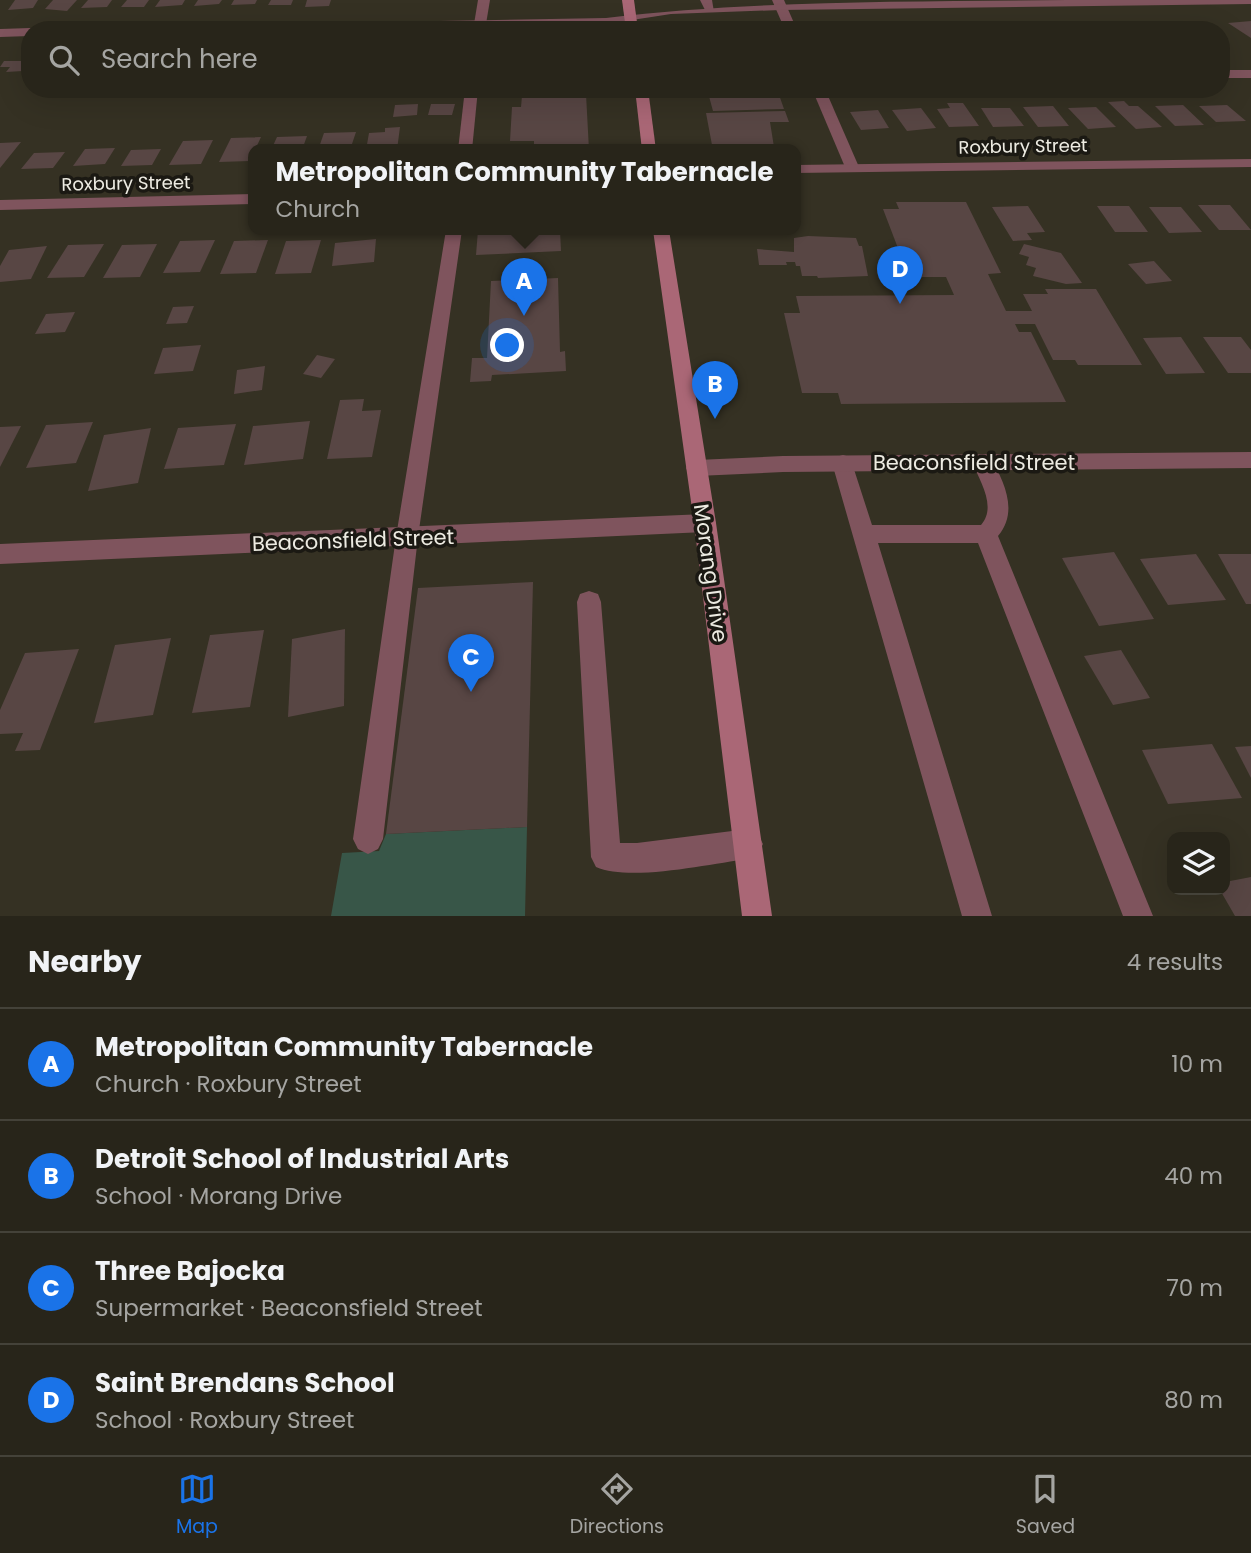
<!DOCTYPE html>
<meta charset="utf-8">
<style>
body{margin:0;font-family:Poppins,sans-serif;background:#343127;color:#f1f3f6}
.controls{position:absolute;right:21px;bottom:21px;display:grid;overflow:hidden;border-radius:14px;box-shadow:0 7px 28px #0002}
.controls button{width:63px;height:63px;display:grid;place-items:center;padding:0;border:0;border-bottom:2px solid #444239;background:#28251a;color:#f1f3f6;font:35px sans-serif}
.you{position:absolute;left:508px;top:346px;width:24px;height:24px;margin:-18px;border:5px solid #fff;border-radius:50%;background:#1a73e8;box-shadow:0 0 0 10px #1a73e833}
.badge{display:grid;place-items:center;width:46px;height:46px;border-radius:50%;background:#1a73e8;color:#fff;font-size:23px;font-weight:700}
.pin{position:absolute;translate:-50% -58px;filter:drop-shadow(0 2px 4px #0008)}
.pin::after{content:'';position:absolute;top:37px;width:24px;height:21px;background:inherit;clip-path:polygon(0 0,100% 0,50% 100%)}
.popup{position:absolute;left:248px;top:144px;width:553px;height:91px;box-sizing:border-box;display:grid;place-content:center;border-radius:14px;background:#28251a;filter:drop-shadow(0 2px 5px #0005);font-size:23px;white-space:nowrap;color:#a5a5a2}
.popup b{font-size:26px;color:#f1f3f6}
.popup::after{content:'';position:absolute;left:50%;top:100%;margin-left:-14px;border:14px solid transparent;border-top-color:#28251a}
.list{margin:0;padding:0;list-style:none}
h2{display:flex;justify-content:space-between;align-items:center;height:91px;margin:0;padding:0 28px;font-size:30px}
h2 small{font-size:23px;font-weight:400;color:#a5a5a2}
.list li{display:grid;grid-template-columns:46px 1fr auto;gap:21px;align-items:center;box-sizing:border-box;height:112px;padding:0 28px;border-top:2px solid #444239}
.list b{display:block;font-size:26px;white-space:nowrap}
.list p{margin:0;font-size:23px;white-space:nowrap;color:#a5a5a2}
.list em{font-size:23px;font-style:normal;color:#a5a5a2}
.icon{flex:none;width:38px;height:38px;fill:none;stroke:currentColor;stroke-width:2;stroke-linecap:round;stroke-linejoin:round}
.map{position:relative;flex:none;width:1251px;height:916px;overflow:hidden}
.search{position:absolute;background:#28251a;box-shadow:0 7px 28px #0002;left:21px;right:21px;top:21px;height:77px;display:flex;align-items:center;gap:18px;box-sizing:border-box;padding:0 24px;border-radius:28px;color:#a5a5a2;font-size:26px}
.sheet{height:539px;background:#28251a}
nav{display:flex;justify-content:space-around;align-items:center;box-sizing:border-box;height:98px;border-top:2px solid #444239;background:#28251a;font-size:19px;color:#a5a5a2}
nav a{display:grid;justify-items:center;gap:4px}
nav .on{color:#1a73e8}
.map>svg:first-child{display:block}
.green{fill:#385648}
.building{fill:#584644}
.lines{fill:none;stroke-linecap:round;stroke-linejoin:round}
.lane{fill:#7f545d;fill-rule:evenodd}
.street{fill:#7f545d;fill-rule:evenodd}
.secondary{fill:#aa6776;fill-rule:evenodd}
.labels{text-anchor:middle;dominant-baseline:central;stroke-width:7;stroke-linejoin:round;paint-order:stroke}
.far-street-label{font-size:18px;fill:#edebe2;stroke:#1b1913}
.street-label{font-size:21px;fill:#edebe2;stroke:#1b1913}
</style>
<div class="map">
<svg width="1251" height="916" viewBox="0 0 1251 916">
<rect width="100%" height="100%" fill="#353123"/>
<!-- green -->
<polygon class="green" points="527,827 525,916 331,916 342,853 379,851 386,834"/>
<!-- building -->
<g class="building">
<polygon points="15,0 38,0 33,8 8,10"/>
<polygon points="53,0 77,0 67,11 45,9"/>
<polygon points="88,0 112,0 107,7 81,8"/>
<polygon points="127,0 149,0 144,7 121,7"/>
<polygon points="160,0 185,0 182,5 155,7"/>
<polygon points="198,0 222,0 219,4 194,6"/>
<polygon points="234,0 257,0 255,4 231,5"/>
<polygon points="271,0 293,0 291,5 268,5"/>
<polygon points="307,0 331,0 329,6 305,7"/>
<polygon points="1251,21 1251,38 1228,23"/>
<polygon points="750,22 753,30 691,30 690,26"/>
<polygon points="1068,23 1074,30 1047,30 1041,24"/>
<polygon points="1101,23 1110,30 1085,30 1079,25"/>
<polygon points="1142,23 1151,30 1125,30 1119,24"/>
<polygon points="1180,24 1188,30 1163,30 1157,25"/>
<polygon points="1006,25 1030,25 1035,30 1010,30"/>
<polygon points="4,61 30,61 30,65 23,71 6,72 10,67 0,67"/>
<polygon points="707,89 777,89 784,109 713,111"/>
<polygon points="586,94 589,150 534,150 534,141 510,141 512,107 521,107 522,96"/>
<polygon points="1124,101 1129,106 1138,106 1162,127 1136,129 1108,102"/>
<polygon points="947,103 963,103 979,126 949,127 937,109 950,108"/>
<polygon points="418,104 417,115 393,117 395,105"/>
<polygon points="431,104 455,104 452,115 428,115"/>
<polygon points="1183,105 1204,125 1175,126 1155,106"/>
<polygon points="1227,105 1246,121 1216,122 1199,106"/>
<polygon points="1053,106 1069,126 1038,127 1023,107"/>
<polygon points="1096,107 1116,127 1088,129 1068,108"/>
<polygon points="921,108 936,128 907,131 892,110"/>
<polygon points="981,108 1010,108 1024,126 993,127"/>
<polygon points="878,110 889,128 861,130 850,112"/>
<polygon points="785,111 789,122 770,122 774,147 719,148 712,145 706,113"/>
<polygon points="400,127 397,150 366,150 369,133 385,132 385,128"/>
<polygon points="356,132 350,150 318,150 324,133"/>
<polygon points="307,136 302,150 271,150 277,137"/>
<polygon points="261,137 255,150 253,150 250,161 219,162 231,138"/>
<polygon points="213,140 201,164 169,165 183,141"/>
<polygon points="21,142 0,168 0,143"/>
<polygon points="115,148 105,164 73,166 85,149"/>
<polygon points="161,149 152,165 121,166 131,150"/>
<polygon points="65,152 53,168 21,169 34,153"/>
<polygon points="896,202 966,202 1001,273 988,274 1006,311 1032,311 1023,294 1048,294 1045,289 1096,289 1142,365 1078,365 1075,360 1053,360 1035,324 1015,324 1019,332 1031,332 1066,402 841,404 838,393 802,393 784,313 800,313 796,296 954,295 946,277 909,277 883,209 899,209"/>
<polygon points="1198,205 1230,205 1251,230 1219,230"/>
<polygon points="1028,206 1045,232 1027,233 1032,240 1013,241 992,207"/>
<polygon points="1097,206 1129,206 1148,232 1115,232"/>
<polygon points="1149,207 1181,207 1202,232 1169,233"/>
<polygon points="478,230 560,230 561,251 476,255"/>
<polygon points="808,236 856,238 859,246 862,246 868,276 818,278 817,276 802,276 800,266 796,266 795,262 786,262 787,265 759,265 757,249 794,252 794,238"/>
<polygon points="376,239 374,262 332,266 335,243"/>
<polygon points="215,240 200,272 163,273 180,241"/>
<polygon points="268,240 256,273 220,274 234,241"/>
<polygon points="321,240 311,273 275,274 286,241"/>
<polygon points="104,244 84,277 47,278 68,245"/>
<polygon points="157,244 140,277 103,278 122,245"/>
<polygon points="1024,244 1061,253 1082,283 1066,284 1033,276 1036,268 1026,265 1029,257 1019,254"/>
<polygon points="47,246 31,279 0,282 0,266 9,250"/>
<polygon points="1154,261 1172,281 1146,284 1128,264"/>
<polygon points="558,278 560,352 565,351 566,371 492,375 491,381 470,382 472,358 487,358 491,281"/>
<polygon points="194,306 187,323 166,324 173,307"/>
<polygon points="75,312 65,332 35,334 46,314"/>
<polygon points="1181,337 1205,373 1166,374 1143,338"/>
<polygon points="1203,337 1241,337 1251,350 1251,373 1228,373"/>
<polygon points="201,345 193,371 154,374 163,348"/>
<polygon points="317,355 335,359 321,378 303,374"/>
<polygon points="265,366 262,390 234,394 237,370"/>
<polygon points="364,399 362,411 381,410 372,457 327,459 340,400"/>
<polygon points="310,421 303,459 244,465 253,426"/>
<polygon points="93,422 76,463 26,468 46,425"/>
<polygon points="236,424 224,465 164,469 178,428"/>
<polygon points="21,426 0,467 0,427"/>
<polygon points="151,428 138,483 88,491 104,435"/>
<polygon points="1114,552 1154,619 1099,626 1062,558"/>
<polygon points="1196,554 1226,600 1168,605 1140,559"/>
<polygon points="1218,554 1251,554 1251,604 1246,604"/>
<polygon points="533,582 527,827 386,834 418,588"/>
<polygon points="345,629 344,706 288,717 292,639"/>
<polygon points="264,630 250,707 192,713 210,635"/>
<polygon points="171,638 153,715 94,723 115,645"/>
<polygon points="79,649 40,750 15,751 23,733 0,734 0,710 25,653"/>
<polygon points="1121,650 1150,698 1113,705 1084,656"/>
<polygon points="1212,744 1242,798 1168,804 1142,750"/>
<polygon points="1251,746 1251,778 1235,747"/>
<polygon points="1251,877 1251,916 1235,916 1220,890 1225,890 1225,882"/>
</g>
<g class="lines">
<!-- lane -->
<g class="lane">
<polygon points="478,0 490,0 485,30 473,30"/>
<polygon points="700,0 712,0 714,12 706,12"/>
<polygon points="772,0 784,0 797,30 785,30"/>
<polygon points="559,20 567,20 570,30 558,30"/>
<rect x="1221" y="70" width="30" height="8"/>
<polygon points="465,89 478,89 472,150 458,150"/>
<polygon points="812,89 825,89 859,167 857,170 852,171 845,167"/>
<polygon points="446,230 462,230 418,537 383,839 378,849 368,854 358,849 353,839 396,537"/>
<path d="M 983,454 L 990,456 C 1004,482 1019,511 998,536 L 1153,916 L 1123,916 L 978,543 L 878,543 L 992,916 L 962,916 L 832,463 L 836,457 L 843,455 L 850,457 L 872,525 L 981,525 C 997,507 980,481 972,462 L 976,456 Z"/>
<path d="M 589,591 L 598,594 L 601,602 L 620,843 L 637,843 L 748,829 L 758,834 L 763,844 L 758,854 L 748,859 C 709,864 630,882 596,867 L 591,857 L 577,602 L 580,594 Z"/>
</g>
<!-- street -->
<g class="street">
<path d="M 1068,0 L 1251,0 L 1251,4 L 781,10 L 671,14 L 606,24 L 340,30 L 146,30 L 152,26 L 606,18 C 756,0 916,2 1068,0 Z"/>
<polygon points="0,29 30,28 34,30 30,30 30,36 0,37"/>
<polygon points="1251,159 1251,167 795,173 795,165"/>
<polygon points="253,194 253,204 0,210 0,200"/>
<polygon points="1251,452 1251,468 783,472 697,476 689,474 686,468 689,462 697,460 783,456"/>
<polygon points="705,514 713,516 716,523 713,530 705,532 0,564 0,544"/>
</g>
<!-- secondary -->
<g class="secondary">
<polygon points="622,0 634,0 638,30 626,30"/>
<polygon points="635,89 648,89 656,150 642,150"/>
<polygon points="653,230 669,230 716,523 772,916 742,916 694,523"/>
</g>
</g>
<g class="labels">
<!-- far-street labels -->
<g class="far-street-label">
<text transform="translate(1023 146) rotate(-1)">Roxbury Street</text>
<text transform="translate(126 183) rotate(-1)">Roxbury Street</text>
</g>
<!-- street labels -->
<g class="street-label">
<text x="974" y="462">Beaconsfield Street</text>
<text transform="translate(353 540) rotate(-2)">Beaconsfield Street</text>
<text transform="translate(711 573) rotate(82)">Morang Drive</text>
</g>
</g>
</svg>
<div class="controls">
<button><svg class="icon" aria-label="layers" viewBox="0 0 24 24"><path d="M12 4l9 5-9 5-9-5zM3 14l9 5 9-5"/></svg></button>
</div>
<div class="you"></div>
<div class="pin badge" style="left:524px;top:316px">A</div>
<div class="popup"><b>Metropolitan Community Tabernacle</b>Church</div>
<div class="pin badge" style="left:715px;top:419px">B</div>
<div class="pin badge" style="left:471px;top:692px">C</div>
<div class="pin badge" style="left:900px;top:304px">D</div>
<div class="search"><svg class="icon" aria-label="search" viewBox="0 0 24 24"><circle cx="10" cy="10" r="6"/><path d="M15 15l6 6"/></svg>Search here</div>
</div>
<section class="sheet">
<h2>Nearby<small>4 results</small></h2>
<ul class="list">
<li><span class="badge">A</span><div><b>Metropolitan Community Tabernacle</b><p>Church · Roxbury Street</p></div><em>10 m</em></li>
<li><span class="badge">B</span><div><b>Detroit School of Industrial Arts</b><p>School · Morang Drive</p></div><em>40 m</em></li>
<li><span class="badge">C</span><div><b>Three Bajocka</b><p>Supermarket · Beaconsfield Street</p></div><em>70 m</em></li>
<li><span class="badge">D</span><div><b>Saint Brendans School</b><p>School · Roxbury Street</p></div><em>80 m</em></li>
</ul>
</section>
<nav>
<a class="on"><svg class="icon" aria-label="map" viewBox="0 0 24 24"><path d="M3 6l6-2 6 2 6-2v14l-6 2-6-2-6 2zM9 4v14M15 6v14"/></svg>Map</a>
<a><svg class="icon" aria-label="directions" viewBox="0 0 24 24"><path d="M12 3l9 9-9 9-9-9zM9 14v-3h6M13 9l2 2-2 2"/></svg>Directions</a>
<a><svg class="icon" aria-label="saved" viewBox="0 0 24 24"><path d="M7 4h10v16l-5-4-5 4z"/></svg>Saved</a>
</nav>
